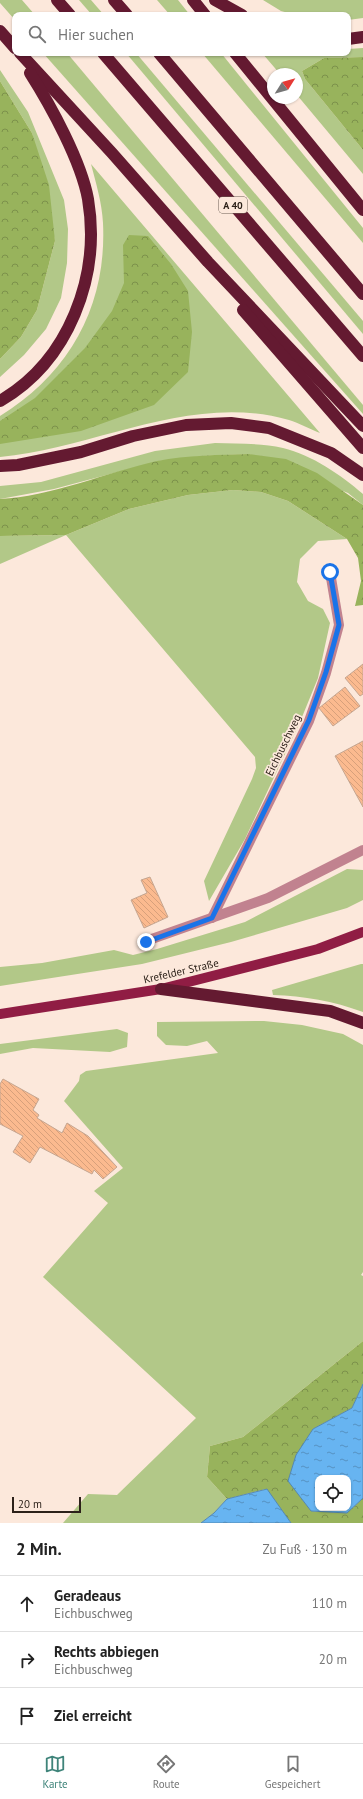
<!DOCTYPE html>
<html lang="de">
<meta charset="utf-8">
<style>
body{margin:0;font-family:"PT Sans",sans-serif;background:#f6f6f6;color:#222}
.controls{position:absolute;right:12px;bottom:12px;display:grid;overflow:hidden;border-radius:8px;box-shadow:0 1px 3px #0004}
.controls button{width:36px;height:36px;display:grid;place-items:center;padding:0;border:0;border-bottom:1px solid #e0e0e0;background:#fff;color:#222;font:20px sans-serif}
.compass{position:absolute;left:267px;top:68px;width:36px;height:36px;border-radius:50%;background:#fff;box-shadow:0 1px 3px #0004;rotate:53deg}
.scale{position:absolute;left:12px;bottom:10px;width:69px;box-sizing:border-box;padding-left:4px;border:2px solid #2c2119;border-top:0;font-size:11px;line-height:14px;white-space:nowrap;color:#2c2119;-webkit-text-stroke:3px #fce8db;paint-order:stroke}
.stop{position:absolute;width:12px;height:12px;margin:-9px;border:3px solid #1a73e8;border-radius:50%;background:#fff}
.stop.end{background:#1a73e8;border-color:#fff;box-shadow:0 1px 4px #0008}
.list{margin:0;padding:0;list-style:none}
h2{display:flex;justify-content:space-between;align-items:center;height:52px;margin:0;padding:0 16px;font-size:17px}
h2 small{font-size:13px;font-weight:400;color:#767676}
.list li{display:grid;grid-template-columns:26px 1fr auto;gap:12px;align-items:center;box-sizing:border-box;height:56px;padding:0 16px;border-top:1px solid #e0e0e0}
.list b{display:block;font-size:15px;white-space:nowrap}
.list p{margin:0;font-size:13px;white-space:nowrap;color:#767676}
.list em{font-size:13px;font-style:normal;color:#767676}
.icon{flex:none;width:22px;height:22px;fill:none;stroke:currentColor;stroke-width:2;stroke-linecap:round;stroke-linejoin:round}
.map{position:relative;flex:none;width:363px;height:1523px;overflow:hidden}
.search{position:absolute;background:#fff;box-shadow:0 1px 3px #0004;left:12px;right:12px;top:12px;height:44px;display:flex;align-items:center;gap:10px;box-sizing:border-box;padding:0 14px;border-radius:8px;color:#767676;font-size:15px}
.sheet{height:220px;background:#fff}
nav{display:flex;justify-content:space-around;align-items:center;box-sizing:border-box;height:56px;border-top:1px solid #e0e0e0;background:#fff;font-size:11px;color:#767676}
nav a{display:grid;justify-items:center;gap:2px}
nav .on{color:#3f847a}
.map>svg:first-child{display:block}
.green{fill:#b2c888}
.forest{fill:url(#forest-crowns)}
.water{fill:url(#water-ripples);stroke:#5588b0;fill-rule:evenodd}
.building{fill:url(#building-back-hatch);stroke:#c5a691}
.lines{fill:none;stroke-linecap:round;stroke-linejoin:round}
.minor{stroke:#c1828f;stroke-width:10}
.major{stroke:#901d44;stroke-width:10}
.highway{stroke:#641a31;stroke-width:12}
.route{stroke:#1a73e8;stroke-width:5}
.labels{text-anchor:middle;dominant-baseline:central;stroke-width:3.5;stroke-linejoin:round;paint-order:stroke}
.shield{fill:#fce8db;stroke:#6a5d53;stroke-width:1}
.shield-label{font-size:10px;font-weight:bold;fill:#2c2119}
.street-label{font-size:11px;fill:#2c2119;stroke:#fce8db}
</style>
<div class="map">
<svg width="363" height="1523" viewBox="0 0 363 1523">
<defs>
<pattern id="forest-crowns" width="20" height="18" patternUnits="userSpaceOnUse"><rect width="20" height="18" fill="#98b35c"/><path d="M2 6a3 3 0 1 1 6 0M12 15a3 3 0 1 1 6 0" fill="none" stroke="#7c914b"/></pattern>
<pattern id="water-ripples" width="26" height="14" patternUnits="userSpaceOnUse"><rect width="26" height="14" fill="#67b4f1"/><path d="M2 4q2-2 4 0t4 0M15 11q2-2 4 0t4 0" fill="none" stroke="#5592c2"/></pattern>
<pattern id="building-back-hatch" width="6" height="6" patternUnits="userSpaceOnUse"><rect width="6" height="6" fill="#fbba8f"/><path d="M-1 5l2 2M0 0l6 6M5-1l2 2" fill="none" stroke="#d7a07b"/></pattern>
</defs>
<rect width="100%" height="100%" fill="#fce8db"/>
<!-- green -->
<g class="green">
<polygon points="0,0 22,0 35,15 15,15 15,20 0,3"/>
<polygon points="79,0 91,0 104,15 92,15"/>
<polygon points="157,0 178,0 190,15 170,15"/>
<polygon points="263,0 363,0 363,18 348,20 348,15 296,15 281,11"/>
<polygon points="363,48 363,57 324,58 302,71 305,79 363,150 363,174 297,95 297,74 280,74 262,53 348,53 348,49"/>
<polygon points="43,53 67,53 363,405 363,414"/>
<polygon points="126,53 136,53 363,321 363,334"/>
<polygon points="202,53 221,53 363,228 363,243"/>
<polygon points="0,70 28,112 64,200 68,229 67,263 61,298 46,329 24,355 0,377 0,359 21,337 37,310 55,241 32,133 0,81"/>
<path d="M 91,164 L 320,433 C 310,429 299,423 289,420 C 191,392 96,448 0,457 L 0,416 C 70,373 107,305 103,223 C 102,203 96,183 91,164 Z"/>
<path d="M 215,443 C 238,444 261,443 283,448 C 312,455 341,475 363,494 L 363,505 L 348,493 L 249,454 L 204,456 L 159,461 L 54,489 L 0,499 L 0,486 L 41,482 L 155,451 Z"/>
<polygon points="233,490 261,492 288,501 347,539 318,541 300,559 297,582 308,601 323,609 330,623 318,678 300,722 245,839 209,901 204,881 252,779 256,768 255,757 66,535 0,564 0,536 66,535 129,509 188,495"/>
<polygon points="347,869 363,870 363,900 347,908 231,942 142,964 0,986 0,967 42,963 114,950 133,955 157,949 245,922"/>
<path d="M 361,964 L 363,964 L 363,1012 C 333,1001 304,996 273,995 L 272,990 Z"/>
<polygon points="264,1021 302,1025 343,1034 363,1045 363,1272 361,1275 363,1276 363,1341 243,1437 210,1446 207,1477 227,1499 214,1513 201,1523 63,1523 88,1494 117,1495 196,1418 43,1277 108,1203 94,1191 123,1168 64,1101 79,1081 80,1075 86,1071 218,1053 207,1041 187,1046 166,1045 157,1036 157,1022"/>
<polygon points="117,1029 128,1033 127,1047 110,1052 33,1048 0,1054 0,1044"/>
</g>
<!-- forest -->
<g class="forest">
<polygon points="363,57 363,150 305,79 302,71 324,58"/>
<polygon points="0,81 32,133 49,185 55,241 37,310 21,337 0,359"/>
<polygon points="129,235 148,236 171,264 188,291 192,332 188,372 154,405 81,431 0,444 0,421 35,398 85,348 112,311 124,283 123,245"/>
<path d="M 249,454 L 286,459 L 317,473 L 363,505 L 363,605 L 355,606 L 361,581 L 358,558 L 347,539 L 288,501 L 261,492 L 233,490 L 188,495 L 129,509 L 66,535 L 0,536 L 0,499 C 49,497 108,472 157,461 C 187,455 219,455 249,454 Z"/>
<polygon points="363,1341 363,1384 352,1408 313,1429 311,1511 347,1513 363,1498 363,1523 291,1523 266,1489 227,1499 207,1477 210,1446 243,1437"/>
</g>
<!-- water -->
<g class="water">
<path d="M 363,1384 L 363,1498 L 347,1513 L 311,1511 L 288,1481 L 296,1455 L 313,1429 L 352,1408 ZM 318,1478 L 348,1478 L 348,1508 L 318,1508 Z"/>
<polygon points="267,1489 291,1523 201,1523 214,1513 227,1499"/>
</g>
<!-- building -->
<g class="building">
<polygon points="363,664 363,694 360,696 345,678"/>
<polygon points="345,687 360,706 333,726 319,708"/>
<polygon points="363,741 363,807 335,756"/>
<polygon points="150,877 168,917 144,928 131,900 147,893 141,880"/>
<polygon points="3,1079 39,1099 33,1110 39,1115 37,1118 62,1133 67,1123 88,1136 117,1167 103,1179 94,1170 92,1174 40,1147 30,1163 13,1152 23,1136 0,1124 0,1084"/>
</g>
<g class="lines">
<!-- minor -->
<g class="minor">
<polyline points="212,918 309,721 326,673 339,625 330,572"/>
<polyline points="146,941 268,898 363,850"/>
</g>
<!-- major -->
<polyline class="major" points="0,1014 161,989 318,949 363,932"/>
<!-- highway -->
<g class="highway">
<polyline points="57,0 70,15"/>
<polyline points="114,0 127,15"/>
<polyline points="193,0 205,15"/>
<polyline points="215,0 242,15"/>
<polyline points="0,31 15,48"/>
<polyline points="348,39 363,37"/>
<polyline points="20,53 112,153 208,262 363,426"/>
<polyline points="103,53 363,356"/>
<polyline points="159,53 363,294"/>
<polyline points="235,53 363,210"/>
<polyline points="243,310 363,448"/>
<path d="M 0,401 C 69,361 101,276 88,199 C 81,161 51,106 30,73"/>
<polyline points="0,466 18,465 81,452 133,436 186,425 231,423 269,428 331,453 363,475"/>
<polyline points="161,989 330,1011 363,1023"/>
</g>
</g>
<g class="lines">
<!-- route -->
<polyline class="route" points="146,942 212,918 309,720 326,672 339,625 330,572"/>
</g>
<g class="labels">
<!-- shield labels -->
<rect class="shield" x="219" y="197" width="28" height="16" rx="3"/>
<g class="shield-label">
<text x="233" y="205">A 40</text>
</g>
<!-- street labels -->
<g class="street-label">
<text transform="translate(283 745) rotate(-64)">Eichbuschweg</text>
<text transform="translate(181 971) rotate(-13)">Krefelder Straße</text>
</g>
</g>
</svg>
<div class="controls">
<button><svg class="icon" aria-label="locate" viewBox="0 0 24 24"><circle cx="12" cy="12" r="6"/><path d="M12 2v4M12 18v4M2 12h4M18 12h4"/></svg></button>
</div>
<svg class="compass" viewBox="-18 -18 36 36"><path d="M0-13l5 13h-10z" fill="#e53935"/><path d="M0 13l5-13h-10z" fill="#767676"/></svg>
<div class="scale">20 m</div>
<div class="stop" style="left:330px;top:572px"></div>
<div class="stop end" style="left:146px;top:942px"></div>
<div class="search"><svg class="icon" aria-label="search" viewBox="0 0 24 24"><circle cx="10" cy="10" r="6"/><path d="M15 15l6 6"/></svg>Hier suchen</div>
</div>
<section class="sheet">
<h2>2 Min.<small>Zu Fuß · 130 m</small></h2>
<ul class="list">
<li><svg class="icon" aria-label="ahead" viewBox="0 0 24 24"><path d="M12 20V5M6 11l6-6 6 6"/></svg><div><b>Geradeaus</b><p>Eichbuschweg</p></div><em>110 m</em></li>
<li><svg class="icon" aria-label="right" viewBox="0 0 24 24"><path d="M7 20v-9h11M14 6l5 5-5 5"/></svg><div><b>Rechts abbiegen</b><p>Eichbuschweg</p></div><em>20 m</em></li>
<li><svg class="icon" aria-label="arrive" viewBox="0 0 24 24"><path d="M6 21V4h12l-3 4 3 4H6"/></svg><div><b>Ziel erreicht</b></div></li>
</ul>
</section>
<nav>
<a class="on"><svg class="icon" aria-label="map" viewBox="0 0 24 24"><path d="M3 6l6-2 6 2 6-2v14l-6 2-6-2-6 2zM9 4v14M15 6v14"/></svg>Karte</a>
<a><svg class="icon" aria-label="directions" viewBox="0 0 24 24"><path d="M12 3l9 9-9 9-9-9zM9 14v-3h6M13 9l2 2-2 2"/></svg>Route</a>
<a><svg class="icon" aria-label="saved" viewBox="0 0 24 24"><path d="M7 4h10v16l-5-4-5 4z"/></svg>Gespeichert</a>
</nav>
